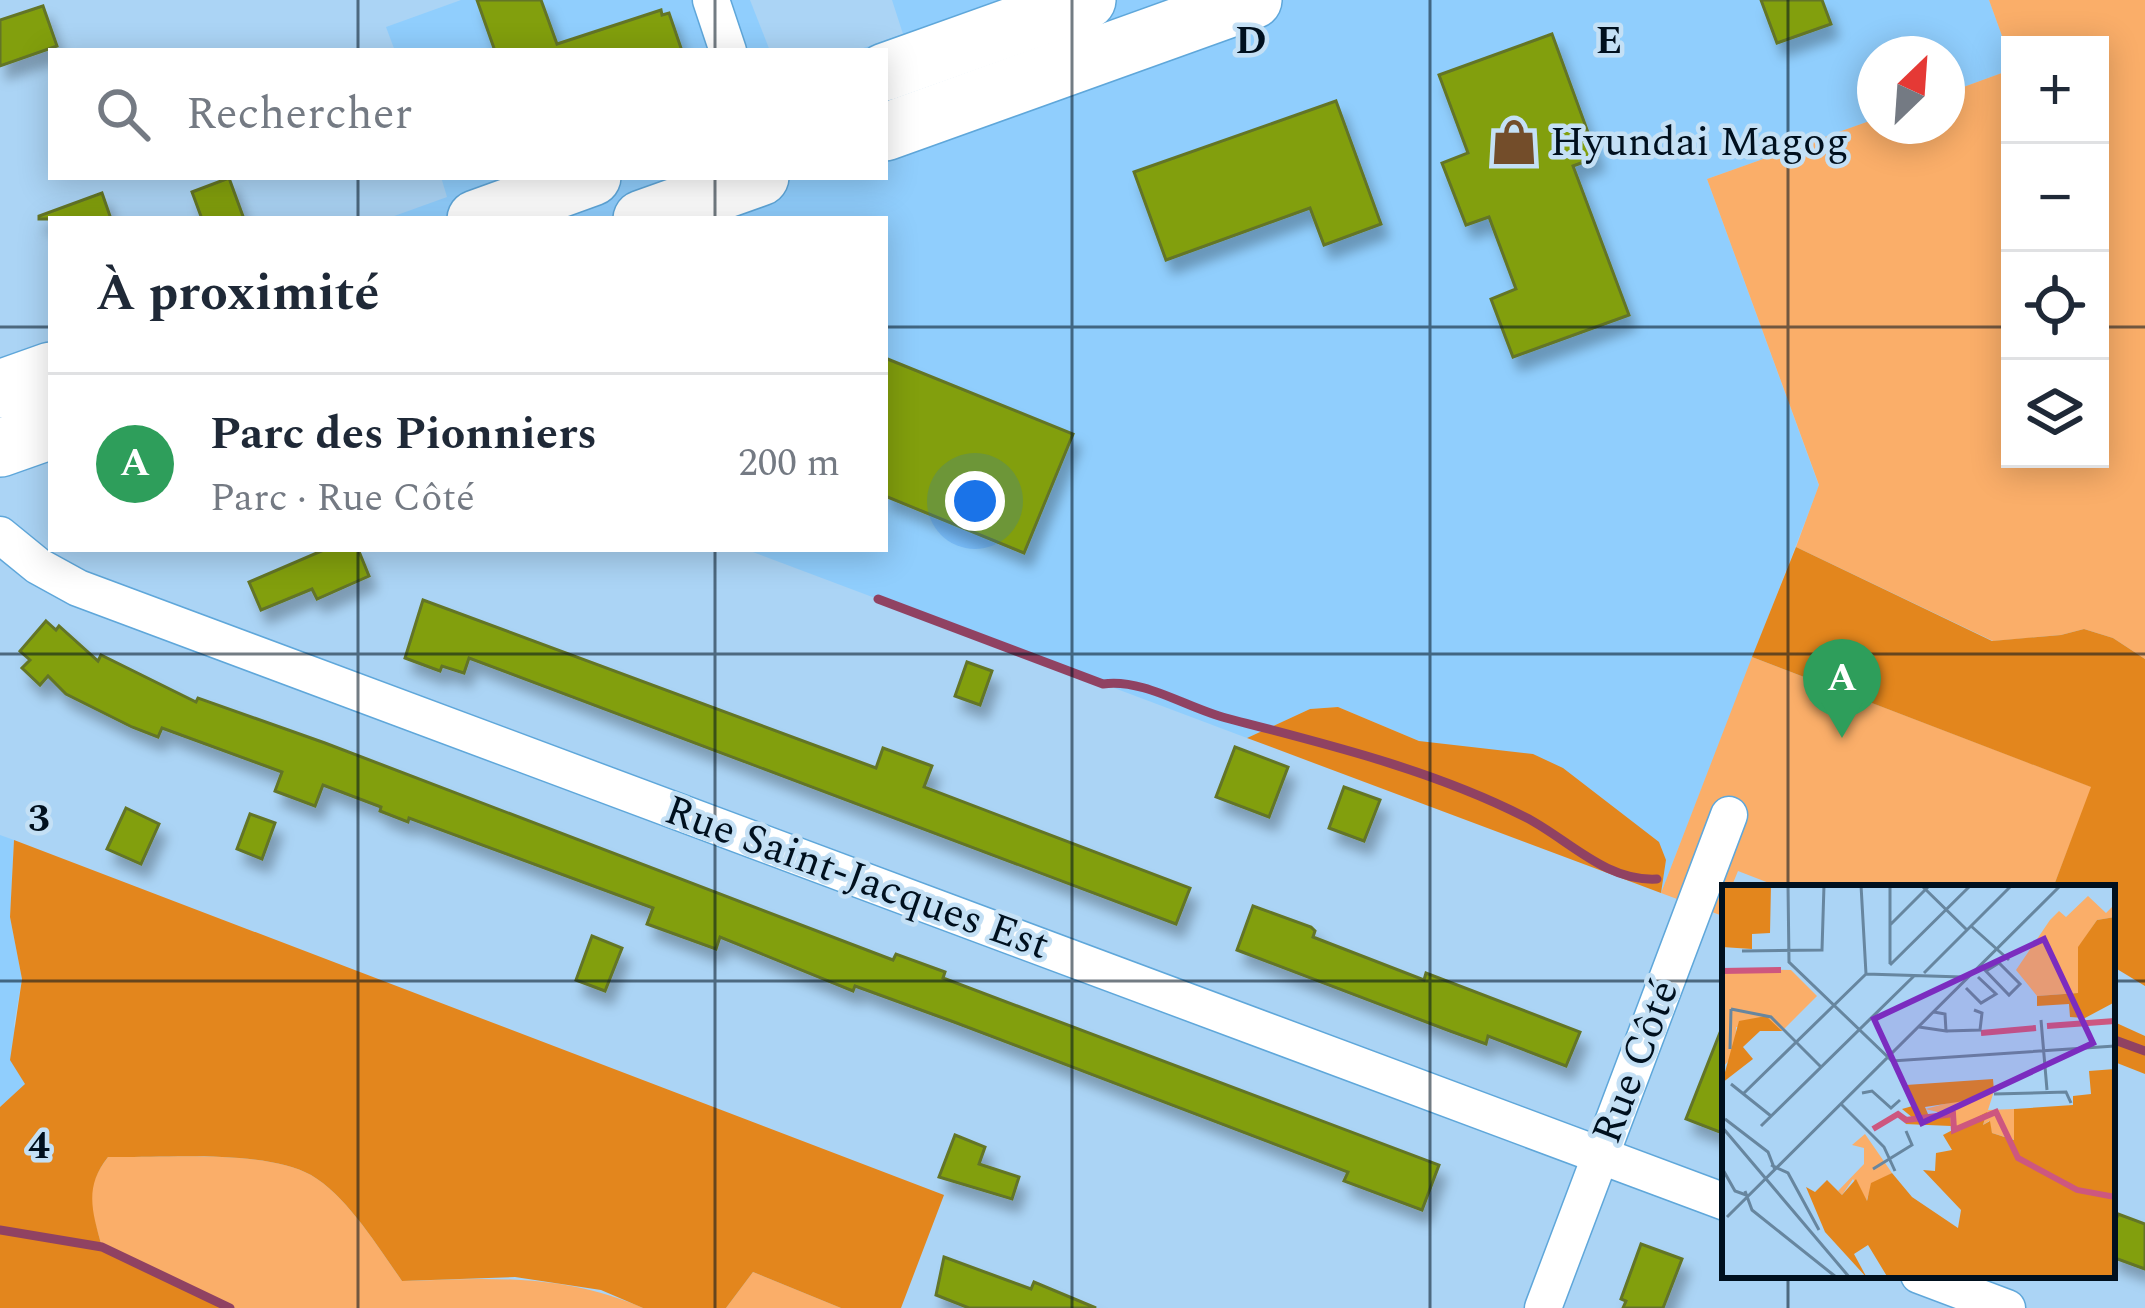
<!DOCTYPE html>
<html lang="fr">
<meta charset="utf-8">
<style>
body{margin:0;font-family:Spectral,serif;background:#f2f2f3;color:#1f2937}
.controls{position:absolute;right:36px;top:36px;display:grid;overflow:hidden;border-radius:0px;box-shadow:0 6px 30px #0003}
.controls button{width:108px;height:108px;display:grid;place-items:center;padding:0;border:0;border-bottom:3px solid #e0e1e3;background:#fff;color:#1f2937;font:60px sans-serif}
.compass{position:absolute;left:1857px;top:36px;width:108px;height:108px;border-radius:50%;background:#fff;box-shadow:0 6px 30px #0003;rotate:25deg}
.you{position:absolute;left:975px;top:501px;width:42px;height:42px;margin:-30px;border:9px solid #fff;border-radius:50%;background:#1a73e8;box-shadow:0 0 0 18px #1a73e833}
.badge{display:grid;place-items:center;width:78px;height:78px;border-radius:50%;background:#0f766e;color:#fff;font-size:39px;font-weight:700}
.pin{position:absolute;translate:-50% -99px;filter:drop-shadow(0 3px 6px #0008)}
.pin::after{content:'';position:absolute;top:63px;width:42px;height:36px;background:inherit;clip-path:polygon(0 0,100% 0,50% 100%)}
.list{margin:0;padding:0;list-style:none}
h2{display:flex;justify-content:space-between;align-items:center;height:156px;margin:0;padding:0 48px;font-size:51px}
h2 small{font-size:39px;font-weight:400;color:#747a83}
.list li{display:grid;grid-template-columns:78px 1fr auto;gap:36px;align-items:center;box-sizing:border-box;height:180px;padding:0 48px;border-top:3px solid #e0e1e3}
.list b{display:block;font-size:45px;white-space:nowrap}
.list p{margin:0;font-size:39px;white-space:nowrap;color:#747a83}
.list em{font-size:39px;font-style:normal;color:#747a83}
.icon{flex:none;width:66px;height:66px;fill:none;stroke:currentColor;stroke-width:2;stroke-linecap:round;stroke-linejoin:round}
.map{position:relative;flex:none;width:2145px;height:1308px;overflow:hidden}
.search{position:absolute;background:#fff;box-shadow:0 6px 30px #0003;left:48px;top:48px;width:840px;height:132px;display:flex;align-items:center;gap:30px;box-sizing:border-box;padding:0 42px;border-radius:0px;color:#747a83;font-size:45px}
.panel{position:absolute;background:#fff;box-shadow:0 6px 30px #0003;left:48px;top:216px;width:840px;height:336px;border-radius:0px}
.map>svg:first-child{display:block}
.built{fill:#90cefd}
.green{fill:#faae69}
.forest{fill:#e3861d}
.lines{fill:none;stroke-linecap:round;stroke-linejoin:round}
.stream{stroke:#904262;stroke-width:9}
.building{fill:#829f11;stroke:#637528;stroke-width:3;filter:url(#shadow)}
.minor-casing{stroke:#5fa7da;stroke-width:39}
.primary-casing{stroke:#5fa7da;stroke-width:60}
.minor{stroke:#fff;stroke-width:36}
.primary{stroke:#fff;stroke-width:57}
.grid{fill:none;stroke:#00101e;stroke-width:3;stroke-opacity:0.55}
.labels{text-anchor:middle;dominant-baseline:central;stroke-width:9;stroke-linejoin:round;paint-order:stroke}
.poi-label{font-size:42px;fill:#00101e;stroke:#c4e0f5;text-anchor:start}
.street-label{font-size:42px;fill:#00101e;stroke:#c4e0f5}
.inset-river{fill:none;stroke:#cd577f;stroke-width:6}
.inset-road{fill:none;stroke:#67869f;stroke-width:3}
.view{fill:#7b2cbf;fill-opacity:0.15;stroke:#7b2cbf;stroke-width:6}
.inset-edge{fill:none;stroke:#00101e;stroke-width:6}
.grid-label{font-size:39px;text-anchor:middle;font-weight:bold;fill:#00101e;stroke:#c4e0f5;stroke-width:9;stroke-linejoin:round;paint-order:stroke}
</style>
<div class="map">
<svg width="2145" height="1308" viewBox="0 0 2145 1308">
<defs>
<filter id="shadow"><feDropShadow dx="7" dy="13" stdDeviation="6" flood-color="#0004"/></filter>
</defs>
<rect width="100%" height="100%" fill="#abd4f5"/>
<!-- built -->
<g class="built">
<polygon points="461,0 750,0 770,51 395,51 386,27"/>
<polygon points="892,0 1989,0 2010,58 2010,70 1947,93 1947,54 1875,54 1875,119 1707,179 1819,486 1661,893 1666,860 1419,741 1338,707 1310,709 1247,738 745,549 885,549 885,219 386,219 447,197 441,177 885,177 885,51 855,51 903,34"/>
<polygon points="0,835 14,840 10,917 22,979 14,1024 26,1084 0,1107"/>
</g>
<!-- green -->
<g class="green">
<polygon points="1989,0 2145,0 2145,659 2113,638 2084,629 2061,635 1993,641 1796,547 1819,485 1707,179 1875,119 1875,126 1947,126 1947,93 2010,70 2010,459 2100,459 2100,45 2010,45 2010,58"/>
<polygon points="1752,657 2092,787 2053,888 1782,888 1738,871 1731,888 1725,888 1720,915 1661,893"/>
<path d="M 108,1157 C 162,1158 265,1149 311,1175 C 347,1196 378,1247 402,1281 C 488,1278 562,1273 643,1308 L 230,1308 L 102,1247 C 91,1208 82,1191 108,1157 Z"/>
<polygon points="753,1272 841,1308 726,1308"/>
</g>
<!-- forest -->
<g class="forest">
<polygon points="1796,547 1992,641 2061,635 2084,629 2113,638 2145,659 2145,986 2112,966 2112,888 2053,888 2091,787 1752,657"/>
<polygon points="1338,707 1419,741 1533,754 1563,768 1659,842 1666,860 1661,893 1247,738 1310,709"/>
<path d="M 14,840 L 944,1195 L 901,1308 L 841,1308 L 753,1272 L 726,1308 L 643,1308 L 601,1290 L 515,1277 L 402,1281 C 378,1247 347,1196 311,1175 C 265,1149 163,1158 108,1157 C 84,1187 92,1211 102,1247 L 230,1308 L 0,1308 L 0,1107 L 25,1084 L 10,1060 L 22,979 L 10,917 Z"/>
<polygon points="2112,1021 2145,1036 2145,1074 2112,1061"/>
</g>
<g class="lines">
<!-- stream -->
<g class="stream">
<path d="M 878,599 L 1103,684 C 1143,678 1187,708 1226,718 C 1326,744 1433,770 1525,817 C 1567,838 1605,882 1657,879"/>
<polyline points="2112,1039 2145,1051"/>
<polyline points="0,1230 102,1247 230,1308"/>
</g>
</g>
<!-- building -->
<g class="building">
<polygon points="477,0 541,0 557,44 661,10 662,15 669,13 682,51 495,51"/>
<polygon points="1761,0 1822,0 1831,24 1777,43"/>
<polygon points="43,6 57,46 0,66 0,20"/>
<polygon points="1552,34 1597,157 1573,166 1629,315 1513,357 1491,299 1516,289 1489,217 1466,225 1442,163 1468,153 1439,75"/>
<polygon points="1336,101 1381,224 1324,245 1310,208 1166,260 1134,172"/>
<polygon points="229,178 244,219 202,219 192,192"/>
<polygon points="102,193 111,219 39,219 39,216"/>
<polygon points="885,358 1073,434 1024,553 885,496"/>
<polygon points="326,549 358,549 369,576 317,599 312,589 261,610 249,582"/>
<polygon points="423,600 876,768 883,748 932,766 924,787 1190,888 1176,924 469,658 464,673 442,666 440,671 405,658"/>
<polygon points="46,621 56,630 59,626 98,661 101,655 196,702 198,698 325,743 893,960 896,954 945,972 943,978 1439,1165 1422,1210 1344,1181 1348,1172 954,1022 855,986 853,991 720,937 716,949 647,924 653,908 409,818 408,822 380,811 381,807 323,785 315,806 275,791 282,772 162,728 158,737 132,727 66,694 48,676 40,685 22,668 30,660 20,651"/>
<polygon points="967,662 992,671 980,705 955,696"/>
<polygon points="1235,747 1288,767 1269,817 1216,797"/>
<polygon points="1344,787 1380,800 1364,841 1329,828"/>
<polygon points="126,808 159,824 141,864 107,849"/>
<polygon points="250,814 275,823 262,859 237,849"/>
<polygon points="1253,906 1311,927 1315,931 1313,937 1424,980 1426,973 1580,1032 1566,1066 1488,1036 1486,1044 1450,1031 1237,950"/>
<polygon points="592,936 622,948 605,991 576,980"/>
<polygon points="1723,1025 1725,1025 1725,1134 1686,1119"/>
<polygon points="955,1135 985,1147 979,1164 1019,1177 1012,1199 939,1177"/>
<polygon points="2118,1214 2145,1224 2145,1269 2112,1257 2112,1232"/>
<polygon points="1641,1244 1682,1259 1663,1308 1623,1308 1626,1301 1621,1299"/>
<polygon points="944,1257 1031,1289 1034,1282 1096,1308 969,1308 936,1295"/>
</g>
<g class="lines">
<defs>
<g id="minor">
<polyline points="711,0 728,51"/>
<polyline points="0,535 38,566 78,588 1725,1202"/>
<polyline points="1919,1275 2007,1308"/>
<polyline points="1543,1308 1729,815"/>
</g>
<g id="primary">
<polyline points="885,72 1087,0"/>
<polyline points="885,132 1253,0"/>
<polyline points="476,219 592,177"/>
<polyline points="642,219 760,177"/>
<polyline points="0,389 51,371"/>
<polyline points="0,448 51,430"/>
</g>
</defs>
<!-- minor casing -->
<use href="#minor" class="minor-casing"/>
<!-- primary casing -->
<use href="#primary" class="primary-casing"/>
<!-- minor -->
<use href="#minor" class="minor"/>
<!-- primary -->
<use href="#primary" class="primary"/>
</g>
<!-- grid -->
<path class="grid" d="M 358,0 L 358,51M 715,0 L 715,51M 1072,0 L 1072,1308M 1430,0 L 1430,1308M 1788,0 L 1788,888M 358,177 L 358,219M 715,177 L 715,219M 0,327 L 51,327M 885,327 L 2010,327M 2100,327 L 2145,327M 358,549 L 358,1308M 715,549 L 715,1308M 0,654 L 2145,654M 0,981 L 1725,981M 2112,981 L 2145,981M 1788,1275 L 1788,1308"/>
<!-- icons -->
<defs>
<symbol id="shop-bare" viewBox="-9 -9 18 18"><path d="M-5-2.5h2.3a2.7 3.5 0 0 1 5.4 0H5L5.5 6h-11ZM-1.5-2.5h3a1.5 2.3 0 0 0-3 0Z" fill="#734d2a" stroke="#c4e0f5" stroke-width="2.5" paint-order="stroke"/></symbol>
</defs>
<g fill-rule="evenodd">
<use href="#shop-bare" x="1481" y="109" width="66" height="66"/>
</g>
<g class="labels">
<!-- poi labels -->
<g class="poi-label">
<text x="1550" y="142">Hyundai Magog</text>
</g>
<!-- street labels -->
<g class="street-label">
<text transform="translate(857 878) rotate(20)">Rue Saint-Jacques Est</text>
<text transform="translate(1636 1062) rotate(-69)">Rue Côté</text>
</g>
</g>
<!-- overview -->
<g transform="translate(1722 885)">
<rect width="393" height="393" fill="#abd4f5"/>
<path d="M 366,11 L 384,28 L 393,19 L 393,32 L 375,35 L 356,63 L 356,108 L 315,111 L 294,85 L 328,35 L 337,26 L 344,32 ZM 0,84 L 69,85 L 95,111 L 60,146 L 14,142 L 13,169 L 0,183 ZM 272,206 L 266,225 L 292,224 L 293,255 L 270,248 L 267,236 L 261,240 L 265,228 L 229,246 L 228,230 L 203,224 ZM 143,249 L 170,288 L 150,299 L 144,317 L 131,294 L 120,310 L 116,306 L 142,279 L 142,263 L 130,260 Z" fill="#faae69"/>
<path d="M 0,0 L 49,0 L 48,48 L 30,49 L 30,64 L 0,62 ZM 393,32 L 393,117 L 363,133 L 348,132 L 347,119 L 315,121 L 315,111 L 356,108 L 356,62 L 375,35 ZM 44,131 L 60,146 L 38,146 L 21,162 L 31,174 L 0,198 L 17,136 ZM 393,184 L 393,393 L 166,393 L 146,360 L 132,369 L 145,393 L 103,347 L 84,302 L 93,307 L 105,295 L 120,310 L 134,294 L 145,316 L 149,298 L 170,288 L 190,312 L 236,343 L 239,325 L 201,285 L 213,286 L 214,268 L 230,265 L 221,250 L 265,227 L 261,240 L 268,236 L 270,248 L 292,255 L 292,224 L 351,220 L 351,211 L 369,209 L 367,186 ZM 271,194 L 272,206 L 255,214 L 203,222 L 206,229 L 228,229 L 229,241 L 183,239 L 191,233 L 180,224 L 194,220 L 184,200 Z" fill="#e3861d"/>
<path class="inset-river" d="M 0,86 L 59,85M 325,141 L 393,136M 259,148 L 314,143M 151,244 L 176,229 L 184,235 L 231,229 L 232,245 L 274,227 L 296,273 L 355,305 L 393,312"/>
<path class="inset-road" d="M 66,0 L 67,77 L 170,176 L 393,161M 139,0 L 144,89M 168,0 L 168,79M 199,0 L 245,45M 168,40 L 208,0M 249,41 L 287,75M 20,66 L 100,65 L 102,0M 168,80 L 249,0M 258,80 L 287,110 L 298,99 L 277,78 L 264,86M 202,88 L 290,0M 144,89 L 240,92M 244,103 L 259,118 L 274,109 L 256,92M 9,124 L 49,132 L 99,182M 319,135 L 325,205M 197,142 L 224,146 L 223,129 L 212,127M 224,146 L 258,145 L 260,128 L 252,125M 8,164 L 9,124M 9,199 L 49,231M 140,208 L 150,206 L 169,223 L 178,215M 21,209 L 144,89M 272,209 L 344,207 L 349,218M 119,219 L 162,262 L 173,286M 3,234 L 46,267 L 53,285M 39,241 L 193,90M 0,242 L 128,393M 49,280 L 66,288 L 97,345M 0,283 L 13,306 L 27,311M 151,284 L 190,260 L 184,246M 23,306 L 30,325 L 114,392M 5,332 L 339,0"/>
<path class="view" d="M 322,54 L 371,158 L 200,238 L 152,134 Z"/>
<rect width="393" height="393" class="inset-edge"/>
</g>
<g class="grid-label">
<text x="1251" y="53">D</text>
<text x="1609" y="53">E</text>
<text x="39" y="831">3</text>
<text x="39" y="1158">4</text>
</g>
</svg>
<div class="controls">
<button>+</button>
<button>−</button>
<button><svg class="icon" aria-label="locate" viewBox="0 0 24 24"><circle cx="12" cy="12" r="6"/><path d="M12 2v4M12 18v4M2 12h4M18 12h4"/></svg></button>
<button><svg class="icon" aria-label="layers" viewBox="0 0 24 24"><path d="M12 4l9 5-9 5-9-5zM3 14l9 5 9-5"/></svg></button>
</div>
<svg class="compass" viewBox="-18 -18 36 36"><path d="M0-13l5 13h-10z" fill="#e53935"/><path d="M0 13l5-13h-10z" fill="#747a83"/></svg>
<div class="you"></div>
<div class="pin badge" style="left:1842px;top:738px;background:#2e9e5b">A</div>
<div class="search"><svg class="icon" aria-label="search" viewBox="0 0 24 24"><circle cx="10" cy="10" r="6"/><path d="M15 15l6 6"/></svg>Rechercher</div>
<section class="panel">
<h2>À proximité<small></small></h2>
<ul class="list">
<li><span class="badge" style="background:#2e9e5b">A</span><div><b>Parc des Pionniers</b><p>Parc · Rue Côté</p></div><em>200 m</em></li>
</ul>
</section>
</div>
